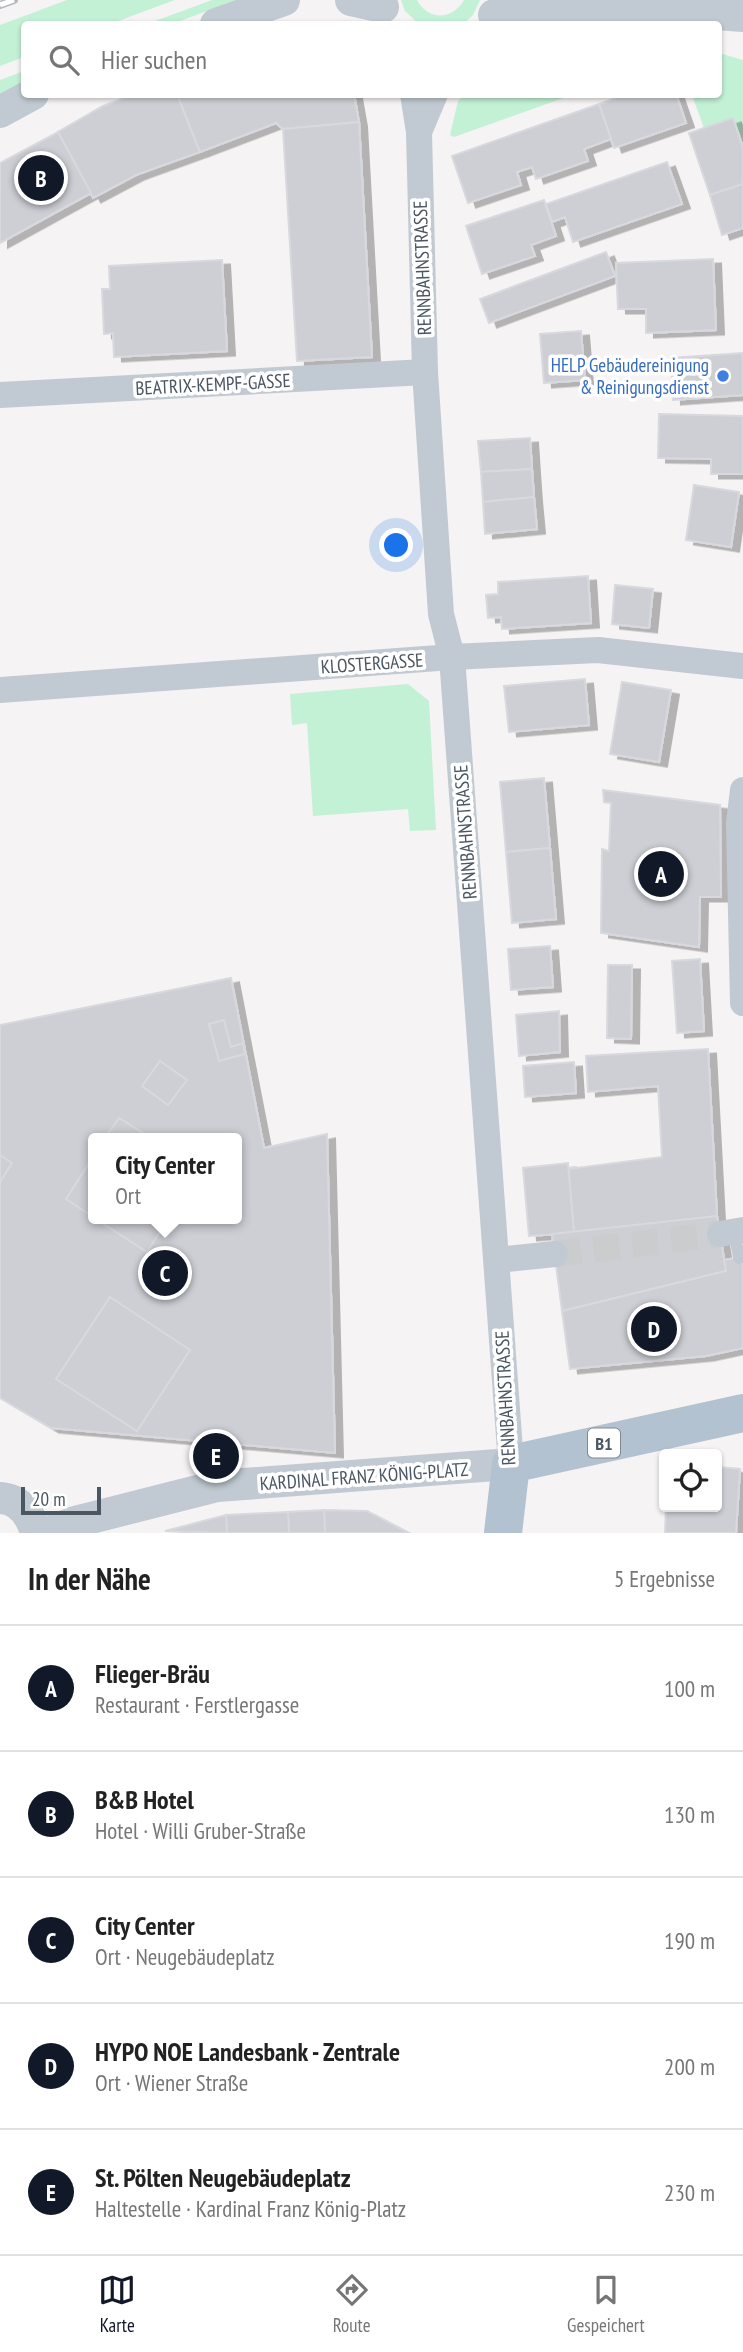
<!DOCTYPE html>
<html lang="de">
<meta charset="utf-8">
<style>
body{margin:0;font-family:"PT Sans Narrow",sans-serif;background:#f6f6f6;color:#222}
.controls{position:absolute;right:21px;bottom:21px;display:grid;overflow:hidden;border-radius:7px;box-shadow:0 2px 5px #0004}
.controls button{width:63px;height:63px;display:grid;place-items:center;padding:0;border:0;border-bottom:2px solid #e0e0e0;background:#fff;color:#222;font:35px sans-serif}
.scale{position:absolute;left:21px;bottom:18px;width:80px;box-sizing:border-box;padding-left:7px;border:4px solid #4a5661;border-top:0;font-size:19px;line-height:24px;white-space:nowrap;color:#4a5661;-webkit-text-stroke:5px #fff;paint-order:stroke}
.you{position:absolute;left:397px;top:546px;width:24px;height:24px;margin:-18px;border:5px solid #fff;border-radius:50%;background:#1a73e8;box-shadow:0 0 0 10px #1a73e833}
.badge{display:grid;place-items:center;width:46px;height:46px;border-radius:50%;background:#111827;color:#fff;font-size:23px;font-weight:700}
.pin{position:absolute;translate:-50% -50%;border:4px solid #fff;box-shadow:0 2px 7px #0006}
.popup{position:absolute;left:88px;top:1133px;width:154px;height:91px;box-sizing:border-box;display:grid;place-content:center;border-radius:7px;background:#fff;filter:drop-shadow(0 2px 5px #0005);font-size:23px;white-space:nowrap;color:#767676}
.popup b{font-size:26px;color:#222}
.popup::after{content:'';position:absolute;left:50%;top:100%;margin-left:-14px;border:14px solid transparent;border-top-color:#fff}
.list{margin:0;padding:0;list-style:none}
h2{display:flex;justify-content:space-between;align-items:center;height:91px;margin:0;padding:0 28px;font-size:30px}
h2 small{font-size:23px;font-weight:400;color:#767676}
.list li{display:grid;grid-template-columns:46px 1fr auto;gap:21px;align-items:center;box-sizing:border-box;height:126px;padding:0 28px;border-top:2px solid #e0e0e0}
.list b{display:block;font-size:26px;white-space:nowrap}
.list p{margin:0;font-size:23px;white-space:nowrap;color:#767676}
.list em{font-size:23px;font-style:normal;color:#767676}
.icon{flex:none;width:38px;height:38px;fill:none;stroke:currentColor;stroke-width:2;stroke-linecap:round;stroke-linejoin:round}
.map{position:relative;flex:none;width:743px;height:1533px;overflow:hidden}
.search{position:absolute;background:#fff;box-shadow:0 2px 5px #0004;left:21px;right:21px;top:21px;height:77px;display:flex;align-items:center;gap:18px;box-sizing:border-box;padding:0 24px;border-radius:7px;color:#767676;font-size:26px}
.sheet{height:721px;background:#fff}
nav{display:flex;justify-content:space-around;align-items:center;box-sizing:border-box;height:98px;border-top:2px solid #e0e0e0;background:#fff;font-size:19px;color:#767676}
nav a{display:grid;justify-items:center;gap:4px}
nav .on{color:#111827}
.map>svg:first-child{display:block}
.green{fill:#c3f1d5}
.building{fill:#cdcfd5;stroke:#d7d9de;stroke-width:2;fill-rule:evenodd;filter:url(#shadow)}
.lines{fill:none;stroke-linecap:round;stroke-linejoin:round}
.minor-tunnel{stroke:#caccce;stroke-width:26;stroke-dasharray:26 13;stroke-linecap:butt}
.service{stroke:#c1cad2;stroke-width:12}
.minor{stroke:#c1cad2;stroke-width:26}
.tertiary{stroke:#c1cad2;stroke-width:32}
.primary{stroke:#b3c2d1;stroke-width:38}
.rail-casing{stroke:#b5b8bd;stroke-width:8}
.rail{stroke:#fff;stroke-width:5;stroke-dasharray:16;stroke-linecap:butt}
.shop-dot{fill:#3f7fe0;stroke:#fff;stroke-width:2.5}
.labels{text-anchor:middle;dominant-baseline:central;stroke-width:7;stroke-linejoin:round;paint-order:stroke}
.shield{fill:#fff;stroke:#808990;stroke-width:2}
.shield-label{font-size:18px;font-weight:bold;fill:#4a5661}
.street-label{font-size:19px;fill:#4a5661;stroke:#fff}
.shop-label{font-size:19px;fill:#366cbe;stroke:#fff;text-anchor:end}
</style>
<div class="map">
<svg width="743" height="1533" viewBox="0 0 743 1533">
<defs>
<filter id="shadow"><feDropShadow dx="8" dy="4.5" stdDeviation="0" flood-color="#0004"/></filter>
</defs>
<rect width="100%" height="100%" fill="#f5f3f3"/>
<!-- green -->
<g class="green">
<polygon points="67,0 175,0 110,24 24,24 24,57 0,66 0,25"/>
<polygon points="212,0 237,0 172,24 147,24"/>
<path d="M 401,0 L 417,0 C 428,21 453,20 464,0 L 480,0 L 473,15 L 463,24 L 419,24 L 405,11 Z"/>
<polygon points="719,53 743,60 743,147 733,118 704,128 692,95 718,94"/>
<polygon points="24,71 24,84 0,96 0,80"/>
<polygon points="464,95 464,94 572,95 454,137 450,135 458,101"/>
<polygon points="408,684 429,701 436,830 410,831 408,809 313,816 307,723 292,725 290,694"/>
</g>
<!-- building -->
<g class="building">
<polygon points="136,94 177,94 200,152 136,175 93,198 58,132 103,106"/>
<polygon points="177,94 354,94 359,122 283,129 276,123 200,152"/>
<polygon points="627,94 676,94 686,123 614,148 599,104"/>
<polygon points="599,104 611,139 584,149 588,161 536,179 532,167 517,172 521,185 468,203 452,156"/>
<polygon points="733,118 743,147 743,184 710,195 689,133"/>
<polygon points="359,122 372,357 297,361 283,129"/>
<polygon points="58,132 91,193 0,243 0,163"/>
<polygon points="667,162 682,204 573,242 565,217 552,222 546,204"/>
<polygon points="743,184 743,228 722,235 710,195"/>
<polygon points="544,200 556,236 531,245 535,256 482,274 466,226"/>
<polygon points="606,252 615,276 489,323 480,299"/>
<polygon points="713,259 716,330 646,333 646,309 618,309 616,263"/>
<polygon points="222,260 227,351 114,357 113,333 104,334 102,289 110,289 109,266"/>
<polygon points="581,331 585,380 544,383 540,334"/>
<polygon points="743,353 743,395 673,400 671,358"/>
<polygon points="659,414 743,416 743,474 711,474 711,459 658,458"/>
<polygon points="530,438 532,469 481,472 478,441"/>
<polygon points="532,469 534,497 483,502 481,472"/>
<polygon points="694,485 739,492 731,547 686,540"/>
<polygon points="534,497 537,529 485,534 483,502"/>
<polygon points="588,576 591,623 502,629 501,617 488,618 486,595 498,594 498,582"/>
<polygon points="615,585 653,589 649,628 612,624"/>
<polygon points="585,679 589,725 509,732 504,686"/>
<polygon points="622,682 671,690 659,762 610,754"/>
<polygon points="544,778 550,848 506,852 500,782"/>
<polygon points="603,790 720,805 721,897 700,897 699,947 601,933 602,849 609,851 611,803 604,802"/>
<polygon points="550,848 556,919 512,923 506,852"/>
<polygon points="550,946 553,987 511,990 508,949"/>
<polygon points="700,959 704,1031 677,1033 672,961"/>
<polygon points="608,965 632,965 631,1039 607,1038"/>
<path d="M 231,978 L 264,1148 L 327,1134 L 335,1453 L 51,1428 L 0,1398 L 0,1025 ZM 93,1138 L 237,1138 L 237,1219 L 93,1219 Z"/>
<polygon points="559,1011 560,1052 519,1056 516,1015"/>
<polygon points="224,1020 231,1047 243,1043 245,1054 219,1061 209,1024"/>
<polygon points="708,1049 717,1216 574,1233 568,1169 662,1157 658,1086 588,1092 586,1056"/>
<polygon points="160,1061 187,1080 168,1105 142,1086"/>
<polygon points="574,1062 576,1093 525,1097 523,1066"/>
<polygon points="119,1118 151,1138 105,1138"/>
<polygon points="0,1155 12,1163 0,1182"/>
<polygon points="93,1157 93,1217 66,1199"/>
<polygon points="568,1163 574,1233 529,1236 523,1168"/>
<polygon points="717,1216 726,1271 562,1311 552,1234"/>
<polygon points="96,1219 168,1219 147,1252"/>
<polygon points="743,1257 743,1348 706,1356 570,1369 562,1311 726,1271 724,1260"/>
<polygon points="110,1297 190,1350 137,1431 56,1379"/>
<polygon points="717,1467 740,1469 736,1533 665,1533 666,1507 717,1507"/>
<polygon points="324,1510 367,1511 409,1533 325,1533"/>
<polygon points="324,1510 325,1533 289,1533 288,1512"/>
<polygon points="288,1512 289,1533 227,1533 226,1515"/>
<polygon points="226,1515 227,1533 165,1531"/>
</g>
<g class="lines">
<!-- minor-tunnel -->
<polyline class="minor-tunnel" points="555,1254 720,1234"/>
<!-- service -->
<polyline class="service" points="734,1231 739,1258"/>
<!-- minor -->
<g class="minor">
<polyline points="413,94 419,132 425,372 441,614 452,657 511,1464"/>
<polyline points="419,132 435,94"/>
<polyline points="0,395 425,372"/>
<polyline points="0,690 452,657 598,650 743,666"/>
<polyline points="743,790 739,823 743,1003"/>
<polyline points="720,1234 743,1230"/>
<polyline points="497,1260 555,1254"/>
</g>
<!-- tertiary -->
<g class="tertiary">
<polyline points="351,0 383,7"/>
<polyline points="590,0 626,7 743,16"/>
<polyline points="494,15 614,7"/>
<polyline points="216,24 284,0"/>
<polyline points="0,112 33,94"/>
<path d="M 0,1498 C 20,1499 31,1515 36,1533"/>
<polyline points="46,1533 75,1522 217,1486 511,1464"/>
</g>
<!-- primary -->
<polyline class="primary" points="503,1533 511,1464 743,1413"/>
<defs>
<polyline id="rail" points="0,5 14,0"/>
</defs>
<!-- rail casing -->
<use href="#rail" class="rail-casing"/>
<!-- rail -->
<use href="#rail" class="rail"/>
</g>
<!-- markers -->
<circle class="shop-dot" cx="723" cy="376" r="7"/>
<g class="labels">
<!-- shield labels -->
<rect class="shield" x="588" y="1428.5" width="32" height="29" rx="5"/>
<g class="shield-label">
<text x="604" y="1443">B1</text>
</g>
<!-- street labels -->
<g class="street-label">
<text transform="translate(422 268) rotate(-92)">RENNBAHNSTRASSE</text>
<text transform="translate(213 384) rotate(-3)">BEATRIX-KEMPF-GASSE</text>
<text transform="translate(372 663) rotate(-4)">KLOSTERGASSE</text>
<text transform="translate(465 832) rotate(-94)">RENNBAHNSTRASSE</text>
<text transform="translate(505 1398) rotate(-93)">RENNBAHNSTRASSE</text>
<text transform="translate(364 1476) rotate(-4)">KARDINAL FRANZ KÖNIG-PLATZ</text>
</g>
<!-- shop labels -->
<g class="shop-label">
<text x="709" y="365">HELP Gebäudereinigung<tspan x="709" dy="22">&amp; Reinigungsdienst</tspan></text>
</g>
</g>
</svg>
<div class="controls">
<button><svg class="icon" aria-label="locate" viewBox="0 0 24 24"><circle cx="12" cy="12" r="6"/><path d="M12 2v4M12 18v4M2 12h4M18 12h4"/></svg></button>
</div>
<div class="scale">20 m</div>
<div class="you"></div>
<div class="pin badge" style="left:661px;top:874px">A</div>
<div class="pin badge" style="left:41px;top:178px">B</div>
<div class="pin badge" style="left:165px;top:1273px">C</div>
<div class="popup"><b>City Center</b>Ort</div>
<div class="pin badge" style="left:654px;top:1329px">D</div>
<div class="pin badge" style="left:216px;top:1456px">E</div>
<div class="search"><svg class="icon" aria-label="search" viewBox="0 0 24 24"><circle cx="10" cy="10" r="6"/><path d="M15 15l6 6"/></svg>Hier suchen</div>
</div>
<section class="sheet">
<h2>In der Nähe<small>5 Ergebnisse</small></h2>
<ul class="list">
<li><span class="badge">A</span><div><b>Flieger-Bräu</b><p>Restaurant · Ferstlergasse</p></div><em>100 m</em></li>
<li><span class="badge">B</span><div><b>B&amp;B Hotel</b><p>Hotel · Willi Gruber-Straße</p></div><em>130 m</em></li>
<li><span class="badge">C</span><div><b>City Center</b><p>Ort · Neugebäudeplatz</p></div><em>190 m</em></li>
<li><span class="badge">D</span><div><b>HYPO NOE Landesbank - Zentrale</b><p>Ort · Wiener Straße</p></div><em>200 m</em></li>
<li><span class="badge">E</span><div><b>St. Pölten Neugebäudeplatz</b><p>Haltestelle · Kardinal Franz König-Platz</p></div><em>230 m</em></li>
</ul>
</section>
<nav>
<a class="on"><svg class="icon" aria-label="map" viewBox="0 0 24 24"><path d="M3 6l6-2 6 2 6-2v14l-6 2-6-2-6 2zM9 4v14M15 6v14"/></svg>Karte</a>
<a><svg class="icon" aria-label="directions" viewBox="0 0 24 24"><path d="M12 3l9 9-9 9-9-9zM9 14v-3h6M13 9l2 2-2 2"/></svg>Route</a>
<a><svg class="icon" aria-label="saved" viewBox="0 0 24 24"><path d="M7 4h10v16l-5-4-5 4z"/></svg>Gespeichert</a>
</nav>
